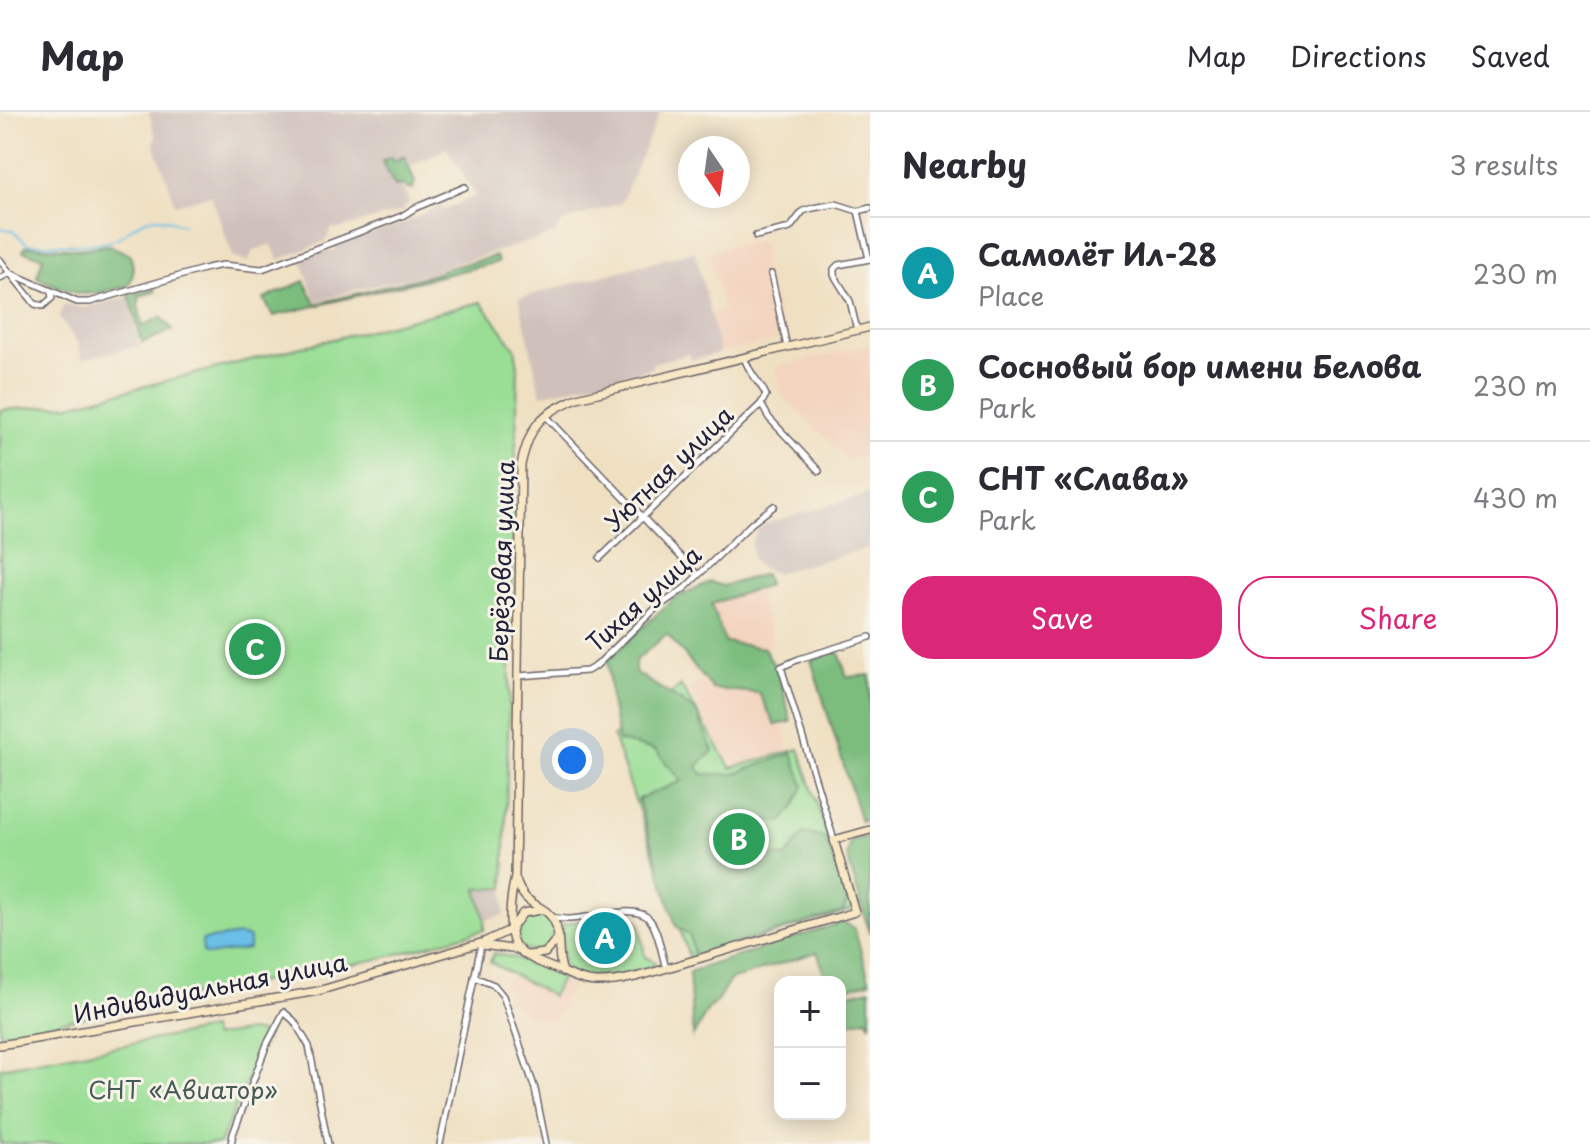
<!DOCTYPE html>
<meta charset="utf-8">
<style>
body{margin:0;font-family:"Playpen Sans",sans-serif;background:#f2f2f3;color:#2b2b33}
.controls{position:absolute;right:24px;bottom:24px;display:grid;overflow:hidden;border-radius:16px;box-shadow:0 4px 20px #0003}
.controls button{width:72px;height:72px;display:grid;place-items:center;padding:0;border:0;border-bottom:2px solid #e1e1e2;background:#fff;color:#2b2b33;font:40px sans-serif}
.compass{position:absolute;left:678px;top:24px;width:72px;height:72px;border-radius:50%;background:#fff;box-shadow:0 4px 20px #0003;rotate:167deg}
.you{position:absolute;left:572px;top:648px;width:28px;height:28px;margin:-20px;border:6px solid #fff;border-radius:50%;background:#1a73e8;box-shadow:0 0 0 12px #1a73e833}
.badge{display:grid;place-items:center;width:52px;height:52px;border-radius:50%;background:#db2777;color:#fff;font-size:26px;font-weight:700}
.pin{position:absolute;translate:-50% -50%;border:4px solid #fff;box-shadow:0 2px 8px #0006}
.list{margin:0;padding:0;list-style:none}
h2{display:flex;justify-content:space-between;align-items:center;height:104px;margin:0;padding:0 32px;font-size:34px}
h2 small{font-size:26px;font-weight:400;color:#7c7c81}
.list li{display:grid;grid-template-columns:52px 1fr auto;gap:24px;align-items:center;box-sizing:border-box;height:112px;padding:0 32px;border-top:2px solid #e1e1e2}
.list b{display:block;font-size:30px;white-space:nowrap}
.list p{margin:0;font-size:26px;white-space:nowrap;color:#7c7c81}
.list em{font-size:26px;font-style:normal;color:#7c7c81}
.actions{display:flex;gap:16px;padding:24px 32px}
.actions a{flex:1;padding:18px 0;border:2px solid #db2777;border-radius:32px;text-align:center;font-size:28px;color:#db2777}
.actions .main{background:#db2777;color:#fff}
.map{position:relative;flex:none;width:870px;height:1032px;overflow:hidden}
header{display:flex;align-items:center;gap:48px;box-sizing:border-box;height:112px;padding:0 40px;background:#fff;border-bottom:2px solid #e1e1e2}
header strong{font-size:38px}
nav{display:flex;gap:44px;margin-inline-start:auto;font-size:28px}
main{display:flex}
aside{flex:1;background:#fff}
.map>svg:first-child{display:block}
.built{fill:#f3d4bf}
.industrial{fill:#cfc0bb}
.green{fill:#9ade95;stroke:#5e8068;stroke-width:2}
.forest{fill:#7bbd7e;stroke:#4e705c;stroke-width:2}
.water{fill:#6bbfe7;stroke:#467091;stroke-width:2}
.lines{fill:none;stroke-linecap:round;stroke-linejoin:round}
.stream{stroke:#6bbfe7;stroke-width:2}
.street-casing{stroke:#6a646a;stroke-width:8}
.secondary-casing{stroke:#6a646a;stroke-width:10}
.street{stroke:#fff;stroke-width:5}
.secondary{stroke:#f9e7c3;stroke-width:7}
.labels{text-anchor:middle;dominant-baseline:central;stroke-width:6;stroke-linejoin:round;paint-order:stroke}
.street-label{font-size:24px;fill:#22223b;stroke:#f7f3e8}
.park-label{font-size:24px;fill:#465a56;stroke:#f7f3e8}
</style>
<header>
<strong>Map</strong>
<nav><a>Map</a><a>Directions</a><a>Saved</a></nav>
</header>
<main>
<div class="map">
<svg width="870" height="1032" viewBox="0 0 870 1032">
<rect width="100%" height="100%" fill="#f7f3e8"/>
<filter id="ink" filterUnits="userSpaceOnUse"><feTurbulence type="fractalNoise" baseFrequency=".0125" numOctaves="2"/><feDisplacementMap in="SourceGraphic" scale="16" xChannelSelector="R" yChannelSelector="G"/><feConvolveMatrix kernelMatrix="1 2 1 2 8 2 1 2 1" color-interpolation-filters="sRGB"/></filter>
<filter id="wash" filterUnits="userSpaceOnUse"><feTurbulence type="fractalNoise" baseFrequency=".006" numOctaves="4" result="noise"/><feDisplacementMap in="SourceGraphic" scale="32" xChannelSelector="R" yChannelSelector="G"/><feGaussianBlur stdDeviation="1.8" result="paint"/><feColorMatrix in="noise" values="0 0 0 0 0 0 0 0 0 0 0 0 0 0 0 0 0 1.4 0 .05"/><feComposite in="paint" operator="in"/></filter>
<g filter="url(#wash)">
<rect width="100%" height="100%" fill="#efe0c2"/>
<!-- built -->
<g class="built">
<polygon points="761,127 765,146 763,147 771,185 775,185 782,218 781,227 720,241 710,201 723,197 709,140"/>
<polygon points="870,233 870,342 848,348 783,284 775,255"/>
<polygon points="757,479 773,530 766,536 726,529 712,492"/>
<polygon points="765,558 790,638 735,653 719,632 688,575"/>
<polygon points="535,856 572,873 554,911 517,899 503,870"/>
</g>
<!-- industrial -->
<g class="industrial">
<polygon points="149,0 660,0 621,91 562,110 555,122 438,157 438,160 357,177 316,190 301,146 321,139 336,139 335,134 407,110 441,93 444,98 476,84 447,36 395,61 409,90 402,99 339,117 332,116 326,129 279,148 271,132 253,139 248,150 233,145 211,83 175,92 153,28 156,27"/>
<polygon points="695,139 720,241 691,248 689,242 652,251 652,256 541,283 519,186"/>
<polygon points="128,185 139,234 82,247 77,230 59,205 64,192 84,196"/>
<polygon points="870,382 870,436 776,461 759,455 753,448 751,431 759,416 767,411"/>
<polygon points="504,776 504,803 485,808 476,777"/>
</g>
<!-- green -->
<g class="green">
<polygon points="481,190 515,236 518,255 504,776 477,777 485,808 484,818 383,846 0,922 0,298 70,293"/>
<polygon points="681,574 731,656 799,637 852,798 690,847 613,624"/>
<path d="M 626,801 L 639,809 L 645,845 L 655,850 L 654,854 C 627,860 585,877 563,853 L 562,812 Z"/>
<circle cx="534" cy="820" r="19"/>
<polygon points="494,841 531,850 561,867 552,884 490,850"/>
<polygon points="211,917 213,925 249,919 268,922 219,1032 0,1032 0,956"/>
</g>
<!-- forest -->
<g class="forest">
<polygon points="404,44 415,69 413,77 407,77 404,73 395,74 382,49 391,45 395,49"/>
<path d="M 109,133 L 130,143 C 134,155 135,162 128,174 C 81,185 81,186 37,165 L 43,145 L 23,139 L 26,134 L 79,137 Z"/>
<polygon points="496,144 498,150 273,204 264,187 304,169 316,192 439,161 441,158"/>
<polygon points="155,176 155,180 140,184 138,194 143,214 161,205 173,218 142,231 129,183"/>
<polygon points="765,462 768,473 711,492 725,530 764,536 780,564 791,610 775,613 759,581 713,577 667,522 635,549 635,560 696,599 713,639 697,654 702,662 734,662 792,641 804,674 794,695 782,710 755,706 750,716 769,744 786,745 804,721 826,726 847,789 843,800 694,844 690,824 676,814 638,687 682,669 655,638 618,629 611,589 608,548 674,486 710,470 723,474"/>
<polygon points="839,540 847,565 870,563 870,707 861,709 811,548"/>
<polygon points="870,723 870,822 847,744 850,729"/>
<polygon points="843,810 854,816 870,870 840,878 840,870 828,870 817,840 730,868 718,888 708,897 693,924 689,860"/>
<polygon points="870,877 870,913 867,907 844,912 840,903 840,884"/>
</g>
<!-- water -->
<polygon class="water" points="240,823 249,826 249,837 208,843 203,841 202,828"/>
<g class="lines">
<!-- stream -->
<path class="stream" d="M 0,116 L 12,118 L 27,132 C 52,132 78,134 103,131 C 126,128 135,105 159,106 C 167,107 176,111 184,113"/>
</g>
</g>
<g filter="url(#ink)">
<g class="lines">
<defs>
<g id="street">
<polyline points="858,99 869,147"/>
<polyline points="756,124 790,116 803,99 813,96 836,92 858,99 870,96"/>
<polyline points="0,148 10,161 77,190 90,190 207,156 223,153 262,157 402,104 415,96 465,75"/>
<polyline points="771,162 787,235"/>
<polyline points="0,166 10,161 35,192 43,194 52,186 51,180"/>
<polyline points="857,218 850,189 834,163 834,157 838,153 870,147"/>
<path d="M 744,245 C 749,262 759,268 766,283 L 761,292 L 769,306 L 819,359"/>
<polyline points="545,303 698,463"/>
<polyline points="600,446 761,292"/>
<polyline points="518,564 587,559 596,554 655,497 685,476 752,411 774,394"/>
<polyline points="834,728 781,555 799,547 870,525"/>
<path d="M 552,805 C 580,814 634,787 650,808 C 659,820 661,841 666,856"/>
<polyline points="474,865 494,873 503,884 535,977 546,1032"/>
<polyline points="231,1032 233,1022 267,932 284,900 294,909 309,934 328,1032"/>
<polyline points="440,1032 481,833"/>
</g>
<g id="secondary">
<path d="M 870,215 L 577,286 C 539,303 530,313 521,353 L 515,765 C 511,782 505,824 518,837 C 530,848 546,853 561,859 C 572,864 582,869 595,870 C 626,871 662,857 691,849 C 746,833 800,816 855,800 L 834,728 L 870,718"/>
<path d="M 516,768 C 525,797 544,790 554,809 C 562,824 556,844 563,860"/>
<polyline points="513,814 523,801 541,798"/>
<polyline points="482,833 519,838"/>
<polyline points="528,843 545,841 556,828"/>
<polyline points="0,933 318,879 484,830 512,817"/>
</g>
</defs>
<!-- street casing -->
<use href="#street" class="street-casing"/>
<!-- secondary casing -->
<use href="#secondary" class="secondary-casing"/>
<!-- street -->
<use href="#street" class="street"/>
<!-- secondary -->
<use href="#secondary" class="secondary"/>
</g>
</g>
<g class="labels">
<!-- street labels -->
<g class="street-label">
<text transform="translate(668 356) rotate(-44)">Уютная улица</text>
<text transform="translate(501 449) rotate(-88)">Берёзовая улица</text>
<text transform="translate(643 486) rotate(-42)">Тихая улица</text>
<text transform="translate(210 875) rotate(-11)">Индивидуальная улица</text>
</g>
<!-- park labels -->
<g class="park-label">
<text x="183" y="977">СНТ «Авиатор»</text>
</g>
</g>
</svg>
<div class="controls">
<button>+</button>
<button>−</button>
</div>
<svg class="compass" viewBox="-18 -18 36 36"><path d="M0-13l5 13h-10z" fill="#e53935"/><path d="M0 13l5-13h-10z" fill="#7c7c81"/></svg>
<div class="you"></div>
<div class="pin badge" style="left:605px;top:826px;background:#0f9aa8">A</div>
<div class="pin badge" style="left:739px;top:727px;background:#2e9e5b">B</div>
<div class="pin badge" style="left:255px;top:537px;background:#2e9e5b">C</div>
</div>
<aside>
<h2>Nearby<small>3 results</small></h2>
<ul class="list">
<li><span class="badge" style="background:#0f9aa8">A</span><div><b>Самолёт Ил-28</b><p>Place</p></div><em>230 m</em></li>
<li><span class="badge" style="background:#2e9e5b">B</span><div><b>Сосновый бор имени Белова</b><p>Park</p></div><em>230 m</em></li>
<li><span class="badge" style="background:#2e9e5b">C</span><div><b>СНТ «Слава»</b><p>Park</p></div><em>430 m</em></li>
</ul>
<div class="actions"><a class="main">Save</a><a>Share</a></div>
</aside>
</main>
